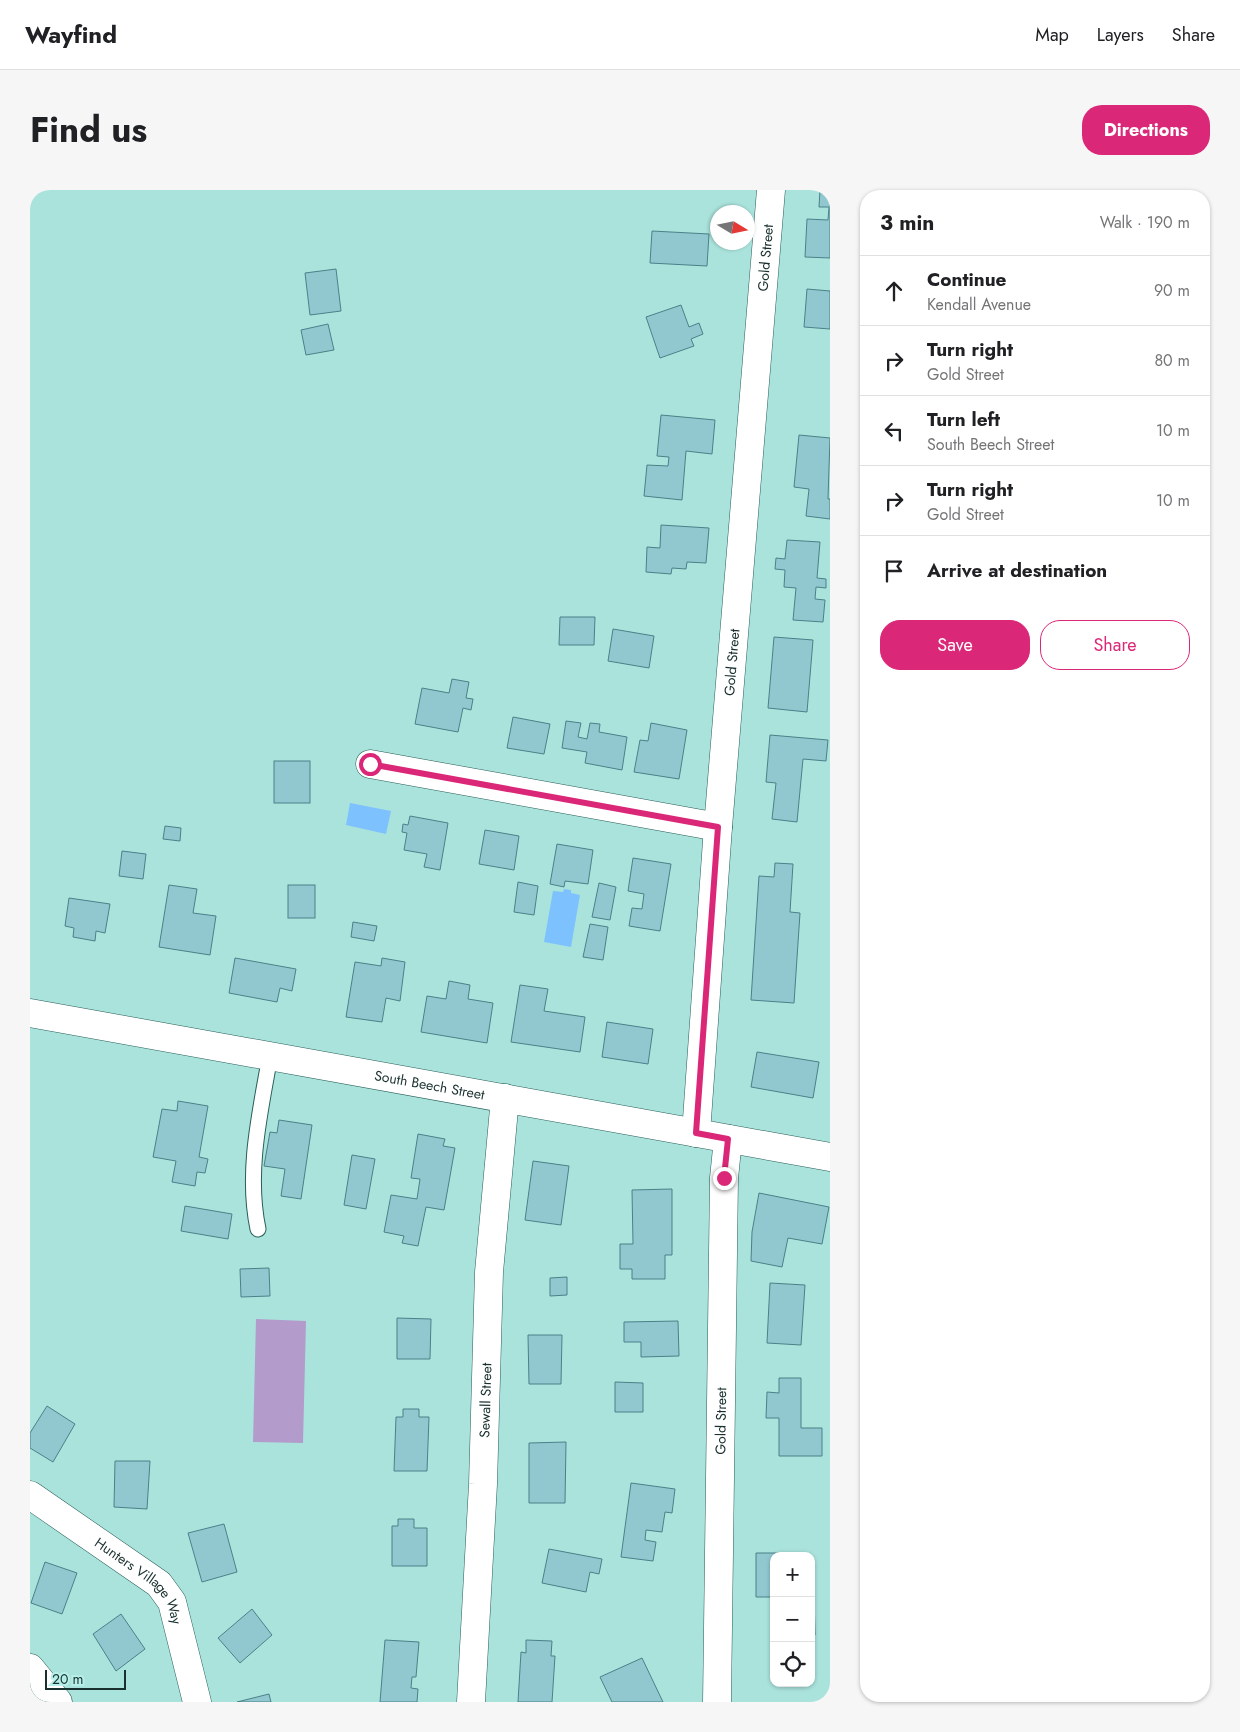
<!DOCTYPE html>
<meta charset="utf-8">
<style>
body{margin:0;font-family:Jost,sans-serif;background:#f6f6f6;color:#202124}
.controls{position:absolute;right:15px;bottom:15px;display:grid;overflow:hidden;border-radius:10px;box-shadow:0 1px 4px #0004}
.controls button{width:45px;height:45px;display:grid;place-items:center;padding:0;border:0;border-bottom:1px solid #e0e0e0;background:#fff;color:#202124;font:25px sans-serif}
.compass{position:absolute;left:680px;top:15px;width:45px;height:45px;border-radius:50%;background:#fff;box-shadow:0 1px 4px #0004;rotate:100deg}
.scale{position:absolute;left:15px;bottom:12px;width:81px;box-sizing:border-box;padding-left:5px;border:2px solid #19302e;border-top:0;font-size:14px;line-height:18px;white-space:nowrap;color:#19302e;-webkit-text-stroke:4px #b7f0e9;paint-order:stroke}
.stop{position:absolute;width:15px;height:15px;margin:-11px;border:4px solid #db2777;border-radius:50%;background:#fff}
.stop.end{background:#db2777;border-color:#fff;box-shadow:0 1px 5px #0008}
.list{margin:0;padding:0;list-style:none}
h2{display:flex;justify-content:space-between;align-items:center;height:65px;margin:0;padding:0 20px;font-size:21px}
h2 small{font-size:16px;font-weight:400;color:#757577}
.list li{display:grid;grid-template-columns:32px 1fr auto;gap:15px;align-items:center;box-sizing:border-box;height:70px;padding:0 20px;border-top:1px solid #e0e0e0}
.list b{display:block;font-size:19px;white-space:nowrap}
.list p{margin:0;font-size:16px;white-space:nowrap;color:#757577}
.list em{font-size:16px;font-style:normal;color:#757577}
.actions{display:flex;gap:10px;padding:15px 20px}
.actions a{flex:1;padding:11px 0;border:1px solid #db2777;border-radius:20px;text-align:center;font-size:18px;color:#db2777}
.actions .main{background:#db2777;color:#fff}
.icon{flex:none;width:28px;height:28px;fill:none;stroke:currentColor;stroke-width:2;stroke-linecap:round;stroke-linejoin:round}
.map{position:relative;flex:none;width:800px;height:1512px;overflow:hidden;border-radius:20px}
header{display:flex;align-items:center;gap:30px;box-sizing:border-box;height:70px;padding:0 25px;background:#fff;border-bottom:1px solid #e0e0e0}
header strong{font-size:24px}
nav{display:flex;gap:28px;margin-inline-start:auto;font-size:18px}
.intro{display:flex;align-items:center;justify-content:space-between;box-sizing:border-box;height:120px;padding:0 30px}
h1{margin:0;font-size:35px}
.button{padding:12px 22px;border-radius:20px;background:#db2777;color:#fff;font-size:18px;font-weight:700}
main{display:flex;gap:30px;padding:0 30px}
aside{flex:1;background:#fff;border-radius:20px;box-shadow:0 1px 4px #0004}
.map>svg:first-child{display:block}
.green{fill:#b39bcc}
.water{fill:#7dc1fe}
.building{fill:#91c8d0;stroke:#4b8088}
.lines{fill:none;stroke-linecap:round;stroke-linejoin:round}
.lane-casing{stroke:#275e59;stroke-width:17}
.street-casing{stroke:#275e59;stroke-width:29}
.secondary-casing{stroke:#275e59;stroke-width:29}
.lane{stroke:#fff;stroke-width:15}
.street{stroke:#fff;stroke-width:28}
.secondary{stroke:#fff;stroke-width:28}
.route{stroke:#db2777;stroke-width:6}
.labels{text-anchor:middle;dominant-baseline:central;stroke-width:4;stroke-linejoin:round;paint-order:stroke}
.street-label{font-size:14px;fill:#19302e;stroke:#b7f0e9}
</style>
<header>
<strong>Wayfind</strong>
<nav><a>Map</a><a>Layers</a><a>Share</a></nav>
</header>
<div class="intro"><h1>Find us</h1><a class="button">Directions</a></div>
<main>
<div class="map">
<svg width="800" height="1512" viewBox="0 0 800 1512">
<rect width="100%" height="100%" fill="#aae3dc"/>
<!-- green -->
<polygon class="green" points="226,1129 276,1131 273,1253 223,1252"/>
<!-- water -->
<g class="water">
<polygon points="320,613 361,621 356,644 316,635"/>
<polygon points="534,699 541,700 541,703 550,705 541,757 514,752 523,701 533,702"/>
</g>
<!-- building -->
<g class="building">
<polygon points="790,0 800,0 800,68 775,67 777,29 798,30 799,17 789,17"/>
<polygon points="622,41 679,44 677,76 620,73"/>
<polygon points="306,79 311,121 280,125 275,83"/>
<polygon points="777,99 800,101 800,139 774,137"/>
<polygon points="651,115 659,137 669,133 673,144 661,149 664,156 630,168 616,127"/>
<polygon points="298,134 304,160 276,165 271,140"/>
<polygon points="631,225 685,230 682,264 656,261 652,310 614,306 617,275 638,276 639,267 627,266"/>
<polygon points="769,245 800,248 798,309 800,309 800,329 776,326 779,299 764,297"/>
<polygon points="631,335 679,338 676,373 657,372 656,379 642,378 641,384 616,382 617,357 630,358"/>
<polygon points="757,350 790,352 787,388 796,389 796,398 786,397 785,409 795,410 793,432 763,430 766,398 754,397 755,380 745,379 746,368 755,369"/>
<polygon points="530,427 565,427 564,455 529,455"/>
<polygon points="583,439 624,446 619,478 578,471"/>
<polygon points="744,447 783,450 777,522 738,518"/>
<polygon points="422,489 439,492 436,508 443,509 441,520 433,518 428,542 385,534 392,498 419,503"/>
<polygon points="483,527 520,534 514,564 477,558"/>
<polygon points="536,531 551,533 548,547 557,549 560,533 570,534 569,542 597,547 592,580 555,573 557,562 532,558"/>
<polygon points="621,533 657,540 649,589 604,582 610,550 618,551"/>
<polygon points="740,545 798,550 796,571 773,569 767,632 742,629 746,593 736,592"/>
<rect x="244" y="571" width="36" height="42"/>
<polygon points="380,626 418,633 410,680 394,677 397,664 374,660 377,643 372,642 373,634 378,635"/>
<polygon points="135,636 151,638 150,651 133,649"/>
<polygon points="455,640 489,646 484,680 449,674"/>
<polygon points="527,654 563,660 558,694 535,691 534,697 520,694"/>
<polygon points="92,661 116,664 113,689 89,686"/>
<polygon points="603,668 641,674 630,741 599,736 602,718 612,719 614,704 598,701"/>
<polygon points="745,673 763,674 760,722 770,723 764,813 721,810 729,686 744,687"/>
<polygon points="488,692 508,696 504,725 484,722"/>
<polygon points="569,693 586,697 580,730 562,727"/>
<polygon points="139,695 167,699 163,723 186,726 180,765 129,757"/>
<rect x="258" y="695" width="27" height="33"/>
<polygon points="39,708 80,714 75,743 66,741 65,751 43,747 44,738 35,736"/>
<polygon points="323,732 347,736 344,751 321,747"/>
<polygon points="560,734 578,737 573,770 553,767"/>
<polygon points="205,768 266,779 262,801 250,798 247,812 199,803"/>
<polygon points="352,768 375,772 370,811 356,808 352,832 316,827 325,772 351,776"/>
<polygon points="419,791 440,795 438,809 463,813 457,853 391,842 397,806 416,809"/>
<polygon points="490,795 518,799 514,821 555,827 550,862 481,852"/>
<polygon points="577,832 623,839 618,874 572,867"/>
<polygon points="727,862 789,872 783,908 721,897"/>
<polygon points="148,911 178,916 169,967 178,969 175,983 167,982 165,996 142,992 146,971 123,967 132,919 147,921"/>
<polygon points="249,930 282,935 271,1009 251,1006 255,979 234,976 240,942 247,943"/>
<polygon points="388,944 415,949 413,956 425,958 414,1020 396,1017 388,1056 372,1053 374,1046 354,1042 361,1005 387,1009 390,989 381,988"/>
<polygon points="322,965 345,969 336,1019 314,1015"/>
<polygon points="503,971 539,976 531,1035 495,1030"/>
<polygon points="642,999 642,1065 635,1065 635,1089 602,1089 602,1079 590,1079 590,1054 603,1054 602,1000"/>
<polygon points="729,1003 799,1017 792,1054 758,1048 752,1077 721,1071 722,1042"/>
<polygon points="155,1016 202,1024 198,1049 151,1041"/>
<polygon points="239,1078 240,1106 211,1107 210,1079"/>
<polygon points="537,1087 537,1105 520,1106 520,1088"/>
<polygon points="740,1093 775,1095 771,1155 737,1153"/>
<polygon points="367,1128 401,1129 400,1169 367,1169"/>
<polygon points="648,1131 649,1166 611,1167 611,1152 594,1152 594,1132"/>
<polygon points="498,1145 532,1145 531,1194 499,1194"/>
<polygon points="749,1188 771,1188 771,1238 792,1238 792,1266 749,1266 749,1228 736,1228 737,1202 749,1203"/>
<polygon points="585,1192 613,1193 613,1222 585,1222"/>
<polygon points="17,1216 45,1234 23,1272 0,1258 0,1243"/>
<polygon points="373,1219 389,1219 389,1227 399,1227 397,1281 364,1281 366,1227 373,1227"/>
<polygon points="536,1252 535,1313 499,1313 499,1253"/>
<polygon points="85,1271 120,1271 117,1319 84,1317"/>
<polygon points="601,1293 645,1299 642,1323 635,1322 632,1342 616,1340 615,1350 626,1352 623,1371 591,1367"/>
<polygon points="368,1329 384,1329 384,1338 397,1338 397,1376 362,1376 362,1336 368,1336"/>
<polygon points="194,1334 207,1382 172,1392 158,1343"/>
<polygon points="519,1359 572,1369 569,1384 560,1382 556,1402 512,1393"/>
<polygon points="726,1363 775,1363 775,1366 744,1366 744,1445 743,1407 726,1407"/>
<polygon points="15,1372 47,1383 32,1424 1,1413"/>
<polygon points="781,1404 784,1404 785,1445 781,1445"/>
<polygon points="222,1419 242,1445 210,1473 188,1448"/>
<polygon points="91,1424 115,1459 86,1481 63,1444"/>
<polygon points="355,1450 389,1452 386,1487 382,1487 381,1498 388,1499 387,1512 350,1512"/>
<polygon points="496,1450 522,1451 521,1466 525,1466 522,1512 488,1512 491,1462 496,1463"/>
<polygon points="612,1468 633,1512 582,1512 570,1487"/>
<polygon points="239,1504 241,1512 207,1512"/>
</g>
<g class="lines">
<defs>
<path id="lane" d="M 228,1039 C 216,982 230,923 240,866"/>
<g id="street">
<polyline points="340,574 688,637"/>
<path id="s1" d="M 666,943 L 688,637 L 741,0"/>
<path id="s2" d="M 0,1305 L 129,1394 L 142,1412 L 167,1512"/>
<polyline points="0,1478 28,1512"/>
<path id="s3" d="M 441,1512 L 453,1294 L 459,1082 L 475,908"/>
<path id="s4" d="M 687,1512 L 694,988 L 698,949"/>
</g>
<g id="secondary">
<path id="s5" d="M 0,823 L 800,967"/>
</g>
</defs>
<!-- lane casing -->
<use href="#lane" class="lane-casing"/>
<!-- street casing -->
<use href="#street" class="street-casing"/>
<!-- secondary casing -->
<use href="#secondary" class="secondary-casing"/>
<!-- lane -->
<use href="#lane" class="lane"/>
<!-- street -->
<use href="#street" class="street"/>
<!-- secondary -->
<use href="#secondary" class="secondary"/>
</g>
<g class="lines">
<!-- route -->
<polyline class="route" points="340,574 688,637 666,943 698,949 694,988"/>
</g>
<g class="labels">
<!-- street labels -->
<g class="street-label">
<text stroke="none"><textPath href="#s1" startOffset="878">Gold Street</textPath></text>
<text stroke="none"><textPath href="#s1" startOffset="472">Gold Street</textPath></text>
<text stroke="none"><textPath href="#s5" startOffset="406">South Beech Street</textPath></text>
<text stroke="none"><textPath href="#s3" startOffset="302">Sewall Street</textPath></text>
<text stroke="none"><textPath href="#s4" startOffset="281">Gold Street</textPath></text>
<text stroke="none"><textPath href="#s2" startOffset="141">Hunters Village Way</textPath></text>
</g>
</g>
</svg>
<div class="controls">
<button>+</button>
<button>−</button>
<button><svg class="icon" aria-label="locate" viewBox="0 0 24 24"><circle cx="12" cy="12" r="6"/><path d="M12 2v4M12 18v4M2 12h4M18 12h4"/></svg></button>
</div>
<svg class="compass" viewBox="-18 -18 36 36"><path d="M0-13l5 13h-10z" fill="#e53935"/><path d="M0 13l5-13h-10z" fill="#757577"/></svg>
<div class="scale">20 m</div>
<div class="stop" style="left:340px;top:574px"></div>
<div class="stop end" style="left:694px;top:988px"></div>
</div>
<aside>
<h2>3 min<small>Walk · 190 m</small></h2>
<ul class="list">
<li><svg class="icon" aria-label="ahead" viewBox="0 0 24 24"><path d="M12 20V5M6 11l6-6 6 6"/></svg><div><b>Continue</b><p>Kendall Avenue</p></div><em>90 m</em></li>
<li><svg class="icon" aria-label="right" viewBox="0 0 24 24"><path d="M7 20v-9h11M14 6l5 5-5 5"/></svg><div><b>Turn right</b><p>Gold Street</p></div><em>80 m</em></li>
<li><svg class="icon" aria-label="left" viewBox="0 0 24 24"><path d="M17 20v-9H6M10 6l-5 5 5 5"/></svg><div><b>Turn left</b><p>South Beech Street</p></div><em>10 m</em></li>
<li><svg class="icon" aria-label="right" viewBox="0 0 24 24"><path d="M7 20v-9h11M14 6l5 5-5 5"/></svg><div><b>Turn right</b><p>Gold Street</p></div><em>10 m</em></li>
<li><svg class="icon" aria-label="arrive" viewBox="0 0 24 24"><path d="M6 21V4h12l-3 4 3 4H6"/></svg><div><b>Arrive at destination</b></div></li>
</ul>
<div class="actions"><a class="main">Save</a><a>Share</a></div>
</aside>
</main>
